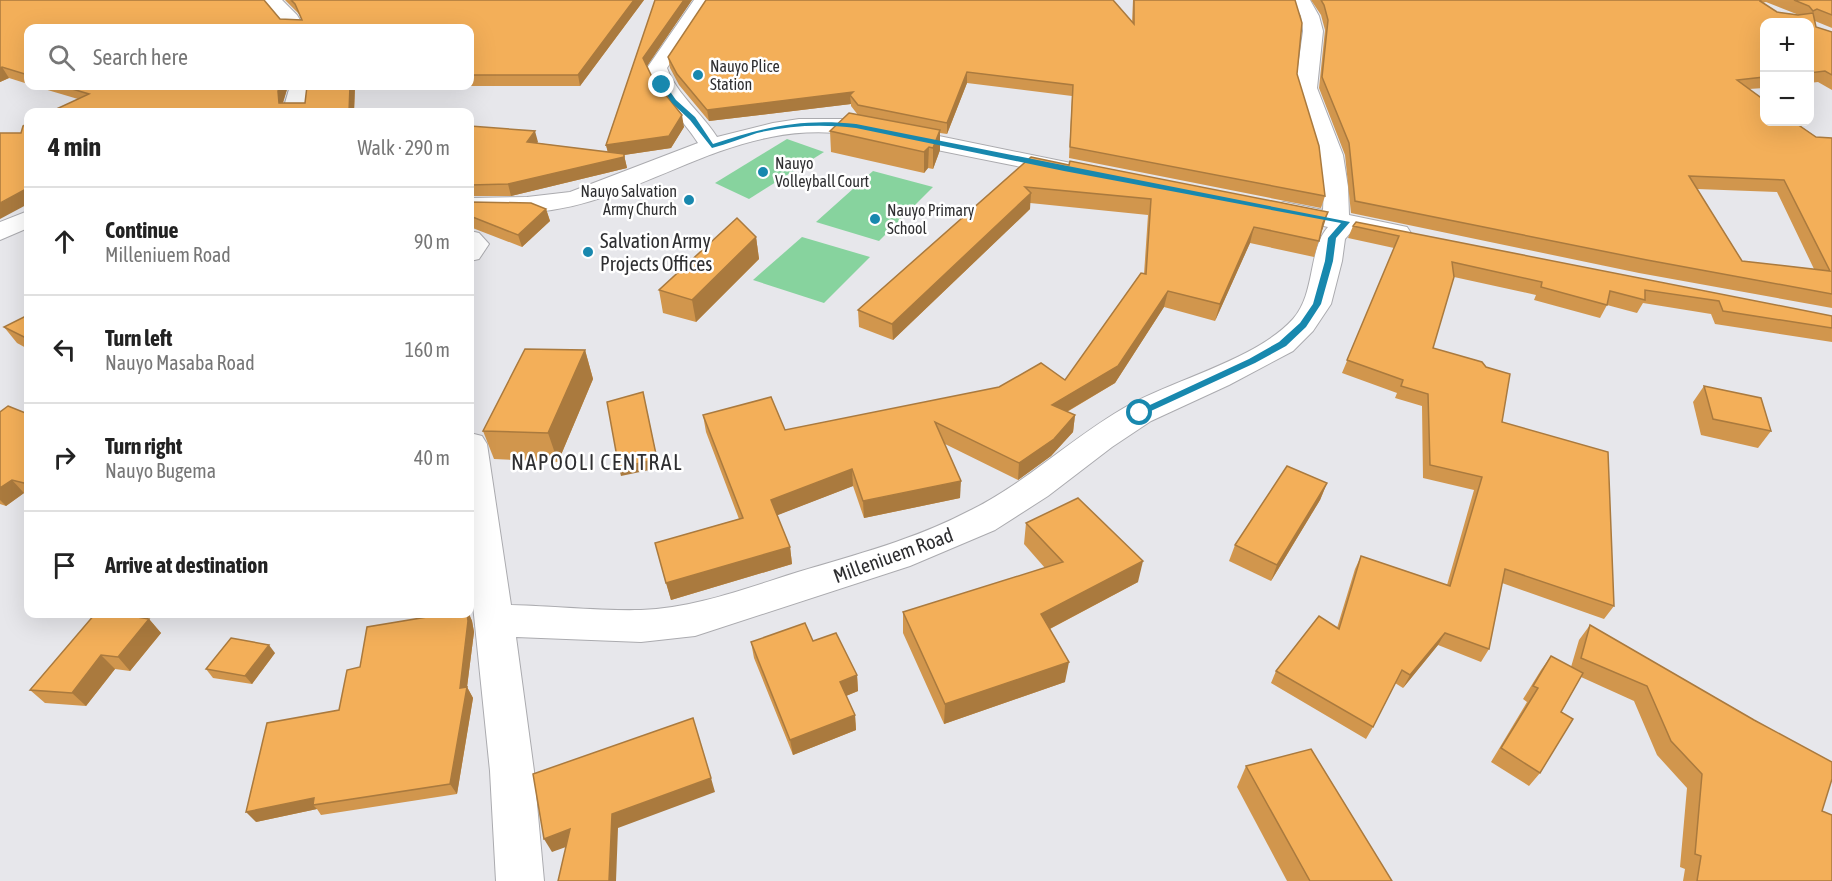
<!DOCTYPE html>
<meta charset="utf-8">
<style>
body{margin:0;font-family:"Asap Condensed",sans-serif;background:#f6f6f6;color:#222}
.controls{position:absolute;right:18px;top:18px;display:grid;overflow:hidden;border-radius:12px;box-shadow:0 6px 24px #0002}
.controls button{width:54px;height:54px;display:grid;place-items:center;padding:0;border:0;border-bottom:2px solid #e0e0e0;background:#fff;color:#222;font:30px sans-serif}
.stop{position:absolute;width:18px;height:18px;margin:-14px;border:4px solid #1888ae;border-radius:50%;background:#fff}
.stop.end{background:#1888ae;border-color:#fff;box-shadow:0 2px 6px #0008}
.list{margin:0;padding:0;list-style:none}
h2{display:flex;justify-content:space-between;align-items:center;height:78px;margin:0;padding:0 24px;font-size:26px}
h2 small{font-size:20px;font-weight:400;color:#767676}
.list li{display:grid;grid-template-columns:39px 1fr auto;gap:18px;align-items:center;box-sizing:border-box;height:108px;padding:0 24px;border-top:2px solid #e0e0e0}
.list b{display:block;font-size:22px;white-space:nowrap}
.list p{margin:0;font-size:20px;white-space:nowrap;color:#767676}
.list em{font-size:20px;font-style:normal;color:#767676}
.icon{flex:none;width:33px;height:33px;fill:none;stroke:currentColor;stroke-width:2;stroke-linecap:round;stroke-linejoin:round}
.map{position:relative;flex:none;width:1832px;height:881px;overflow:hidden}
.search{position:absolute;background:#fff;box-shadow:0 6px 24px #0002;left:24px;top:24px;width:450px;height:66px;display:flex;align-items:center;gap:15px;box-sizing:border-box;padding:0 21px;border-radius:12px;color:#767676;font-size:22px}
.panel{position:absolute;background:#fff;box-shadow:0 6px 24px #0002;left:24px;top:108px;width:450px;height:510px;border-radius:12px}
.map>svg:first-child{display:block}
.green{fill:#87d39e}
.lines{fill:none;stroke-linecap:round;stroke-linejoin:round}
.minor-casing{stroke:#ababaf;stroke-width:2}
.minor{fill:#fff;fill-rule:evenodd}
.wall{fill:#d1964d;fill-rule:evenodd}
.shaded-wall{fill:#aa7a3e}
.building{fill:#f3af59;stroke:#aa7a3e;stroke-width:1.5;fill-rule:evenodd}
.route{fill:#1888ae}
.poi-dot{fill:#1888ae;stroke:#fff;stroke-width:2}
.labels{text-anchor:middle;dominant-baseline:central;stroke-width:5;stroke-linejoin:round;paint-order:stroke}
.far-poi-label{font-size:16px;fill:#2e2e30;stroke:#fff;text-anchor:start}
.poi-label{font-size:20px;fill:#2e2e30;stroke:#fff;text-anchor:start}
.street-label{font-size:20px;fill:#2e2e30;stroke:#fff}
.quarter-label{font-size:22px;letter-spacing:1.5px;fill:#2e2e30;stroke:#fff}
</style>
<div class="map">
<svg width="1832" height="881" viewBox="0 0 1832 881">
<rect width="100%" height="100%" fill="#e7e7eb"/>
<!-- green -->
<g class="green">
<polygon points="787,139 824,152 749,199 715,183"/>
<polygon points="873,171 933,187 879,241 816,222"/>
<polygon points="802,237 870,257 824,303 753,280"/>
</g>
<g class="lines">
<defs>
<g id="minor">
<polygon points="263,0 282,0 297,15 305,28 286,28"/>
<path d="M 694,0 L 712,0 L 667,68 C 677,95 702,113 717,137 L 773,123 L 799,119 L 856,119 L 1071,163 L 1079,165 L 1083,170 L 1079,175 L 1071,177 C 1026,168 982,159 937,150 C 881,138 828,125 771,137 C 708,149 652,183 591,201 C 552,213 510,216 470,212 L 470,198 L 527,197 L 570,192 L 698,143 C 682,117 656,98 647,68 Z"/>
<path d="M 1292,0 L 1310,0 L 1319,16 L 1323,31 L 1317,88 L 1343,155 L 1348,187 L 1349,215 L 1407,227 L 1411,233 L 1407,239 L 1398,241 L 1352,231 L 1345,239 L 1342,261 L 1331,304 L 1313,331 L 1293,351 L 1229,385 L 1151,421 L 1112,447 L 1048,496 L 995,530 L 910,566 L 695,636 L 641,642 L 516,637 L 534,771 L 544,881 L 496,881 L 490,771 L 470,576 L 470,433 L 482,436 L 487,444 L 511,605 C 554,606 598,611 641,610 C 695,608 747,588 798,572 C 855,555 916,539 969,511 C 1027,483 1073,436 1129,405 C 1176,379 1257,359 1293,319 C 1316,293 1308,249 1328,227 L 1275,215 L 1271,210 L 1275,205 L 1284,202 L 1323,210 L 1324,187 L 1319,155 L 1295,88 L 1303,31 L 1301,16 Z"/>
<polygon points="290,86 311,86 307,103 308,112 286,112 285,103"/>
<polygon points="28,211 28,228 0,240 0,222"/>
<polygon points="470,231 479,233 489,244 479,259 470,261"/>
</g>
</defs>
<!-- minor casing -->
<use href="#minor" class="minor-casing"/>
<!-- minor -->
<use href="#minor" class="minor"/>
</g>
<!-- wall -->
<g class="wall">
<polygon points="0,0 280,19 302,20 299,14 285,0 644,0 580,86 355,86 354,112 50,112 78,99 34,86 288,86 283,103 305,103 307,86 470,86 470,28 28,28 28,84 9,78 0,82"/>
<polygon points="655,0 692,0 647,66 653,79 684,127 671,148 624,155 627,168 511,196 470,196 470,126 537,143 608,152 606,145"/>
<polygon points="1133,0 1295,0 1297,74 1325,196 1321,208 1069,158 1072,96 967,83 947,134 940,133 940,150 933,169 928,168 924,173 831,152 830,131 858,115 851,106 851,104 709,121 679,85 670,68 668,57 1132,22"/>
<path d="M 1311,0 L 1832,0 L 1832,28 L 1815,21 L 1816,27 L 1832,32 L 1832,90 L 1818,82 L 1809,83 L 1809,22 L 1764,22 L 1764,88 L 1749,89 L 1816,137 L 1832,138 L 1832,308 L 1639,273 L 1351,213 L 1345,155 L 1319,88 L 1325,30 L 1321,15 ZM 1766,2 L 1799,15 L 1777,12 L 1762,3 ZM 1697,189 L 1777,192 L 1814,269 L 1742,261 Z"/>
<polygon points="1031,157 1323,228 1321,233 1314,257 1250,243 1215,321 1164,307 1115,383 1067,412 1075,415 1073,432 1051,456 1018,480 945,444 960,498 864,518 853,486 777,515 790,547 792,564 671,600 655,543 739,519 706,432 703,415 785,430 1065,380 1144,274 1148,215 1030,203 1030,209 893,340 859,327 858,310"/>
<polygon points="470,202 546,209 550,221 522,247 470,227"/>
<polygon points="1353,226 1832,316 1832,342 1715,324 1711,314 1643,303 1637,313 1607,305 1600,318 1534,300 1536,295 1454,277 1433,348 1502,422 1614,606 1604,619 1502,583 1489,649 1481,662 1438,645 1403,688 1395,683 1373,727 1366,739 1271,683 1276,671 1337,628 1355,569 1361,556 1447,585 1474,490 1423,478 1422,406 1395,398 1397,393 1342,373 1394,248 1348,238"/>
<polygon points="756,237 759,259 696,322 663,313 659,290"/>
<polygon points="28,315 28,349 17,343 4,327"/>
<polygon points="585,350 593,379 558,462 494,459 483,431"/>
<polygon points="1704,386 1771,431 1758,448 1701,435 1693,402"/>
<polygon points="0,412 28,414 28,495 24,493 6,506 0,504"/>
<polygon points="1327,483 1320,500 1271,581 1229,561 1235,545"/>
<polygon points="1026,523 1138,582 1050,629 1065,682 944,724 903,633 903,612 1045,568 1024,544"/>
<polygon points="445,614 469,614 472,621 474,632 467,687 473,698 457,794 321,815 317,809 256,822 339,710 360,667"/>
<polygon points="149,619 161,633 130,671 115,669 86,706 45,703 30,690"/>
<polygon points="1590,625 1822,811 1832,881 1683,881 1685,869 1680,867 1687,788 1657,755 1634,701 1581,677 1561,712 1540,773 1529,786 1491,762 1527,702 1523,699 1541,670 1551,656 1571,667 1579,640"/>
<polygon points="813,641 857,675 858,691 846,696 855,715 856,730 793,755 754,658 751,642"/>
<polygon points="275,653 252,684 213,678 206,669"/>
<polygon points="1246,766 1392,881 1287,881 1237,787"/>
</g>
<!-- shaded-wall -->
<g class="shaded-wall">
<polygon points="634,0 644,0 580,86 578,75"/>
<polygon points="684,0 692,0 645,69 643,58"/>
<polygon points="2,67 9,78 0,82 0,68"/>
<polygon points="967,72 967,83 947,134 947,123"/>
<polygon points="280,86 288,86 283,102 279,103 278,91"/>
<polygon points="350,86 355,86 354,112 349,112"/>
<polygon points="853,92 850,95 851,104 709,121 707,110"/>
<polygon points="682,115 684,127 671,148 624,155 627,168 511,196 508,184 609,157 606,145"/>
<polygon points="940,130 940,150 933,169 933,148"/>
<polygon points="535,131 538,142 530,153 527,142"/>
<polygon points="929,147 928,168 924,173 924,152"/>
<polygon points="28,188 28,204 0,219 0,203"/>
<polygon points="1031,193 1030,209 893,340 892,324"/>
<polygon points="546,209 550,221 522,247 518,235"/>
<polygon points="1328,212 1323,228 1317,239 1323,223"/>
<polygon points="1254,227 1250,243 1215,321 1220,304"/>
<polygon points="756,237 759,259 696,322 692,300"/>
<polygon points="1168,291 1164,307 1115,383 1049,422 1052,405"/>
<polygon points="585,350 593,379 558,462 548,433"/>
<polygon points="643,392 659,468 621,476 619,468"/>
<polygon points="1075,415 1073,432 1051,456 1018,480 1019,463"/>
<polygon points="852,469 853,486 773,517 771,500"/>
<polygon points="12,480 24,493 6,506 0,500 0,488"/>
<polygon points="961,481 960,498 864,518 863,501"/>
<polygon points="1327,483 1320,500 1271,581 1277,565"/>
<polygon points="790,547 792,564 671,600 666,583"/>
<polygon points="1143,561 1138,582 1038,635 1041,614"/>
<polygon points="467,614 469,614 472,621 474,632 467,687 473,698 457,794 450,784"/>
<polygon points="149,619 161,633 130,671 118,657"/>
<polygon points="1445,633 1438,645 1403,688 1410,675"/>
<polygon points="269,645 275,653 252,684 245,676"/>
<polygon points="101,655 115,669 86,706 72,693"/>
<polygon points="1069,662 1065,682 944,724 945,704"/>
<polygon points="857,675 858,691 841,698 840,682"/>
<polygon points="855,715 856,730 793,755 790,740"/>
<polygon points="711,778 715,792 618,828 616,881 609,881 612,814"/>
<polygon points="314,798 313,805 317,809 256,822 246,812"/>
<polygon points="570,829 577,843 552,852 544,839"/>
</g>
<!-- building -->
<g class="building">
<polygon points="0,0 264,0 280,19 302,20 295,4 291,0 634,0 578,75 470,75 470,28 28,28 28,75 2,67 0,68"/>
<polygon points="655,0 684,0 643,58 653,79 682,115 669,136 606,145"/>
<polygon points="706,0 1113,0 1134,24 1134,0 1295,0 1302,23 1297,74 1319,146 1325,196 1070,147 1073,85 967,72 947,123 858,105 850,95 853,92 707,110 677,74 668,57"/>
<path d="M 1321,0 L 1761,0 L 1760,1 L 1777,12 L 1798,15 L 1813,13 L 1816,27 L 1832,32 L 1832,75 L 1825,71 L 1809,73 L 1809,22 L 1764,22 L 1764,77 L 1737,80 L 1764,100 L 1764,122 L 1794,122 L 1816,137 L 1832,138 L 1832,294 L 1647,260 L 1355,201 L 1349,143 L 1322,77 L 1328,20 L 1324,5 ZM 1689,176 L 1784,180 L 1830,271 L 1742,261 Z"/>
<polygon points="1794,0 1832,0 1832,15 1817,9 1813,11 1809,6"/>
<polygon points="62,86 280,86 278,91 279,103 305,103 307,86 350,86 349,112 50,112 89,94"/>
<polygon points="849,113 940,130 933,148 929,147 924,152 830,131"/>
<polygon points="28,123 28,188 0,203 0,133 21,133 23,126"/>
<polygon points="470,126 535,131 527,142 624,154 624,157 508,184 470,185"/>
<polygon points="1031,157 1069,165 1070,161 1328,212 1323,223 1319,241 1254,227 1220,304 1168,291 1118,366 1052,405 1075,415 1054,439 1019,463 935,422 961,481 863,501 852,469 771,500 790,547 666,583 655,543 743,518 703,415 771,397 785,430 999,387 1041,363 1065,380 1141,273 1146,274 1151,199 1025,187 1031,193 892,324 858,310"/>
<polygon points="470,202 531,203 546,209 518,235 470,216"/>
<polygon points="737,218 756,237 692,300 659,290"/>
<polygon points="1356,222 1832,316 1832,328 1723,311 1719,301 1645,290 1645,300 1610,291 1607,305 1541,287 1542,282 1452,262 1454,277 1433,348 1482,362 1486,367 1510,374 1502,422 1608,452 1614,606 1505,569 1489,649 1445,633 1410,675 1402,670 1373,727 1276,671 1319,616 1339,629 1361,556 1450,586 1482,477 1430,465 1428,394 1401,386 1403,380 1347,360 1399,236 1353,226"/>
<polygon points="28,315 28,339 4,327"/>
<polygon points="525,349 585,350 548,433 483,431"/>
<polygon points="1704,386 1761,398 1771,431 1713,419"/>
<polygon points="643,392 657,459 619,468 607,402"/>
<polygon points="8,406 28,414 28,484 12,480 0,488 0,412"/>
<polygon points="1287,466 1327,483 1277,565 1235,545"/>
<polygon points="1078,498 1143,561 1041,614 1069,662 945,704 903,612 1063,562 1026,523"/>
<polygon points="95,614 119,614 149,619 118,657 101,655 72,693 30,690"/>
<polygon points="445,614 467,614 468,621 460,688 467,687 450,784 313,805 314,798 246,812 267,723 339,710 347,670 360,667 367,627"/>
<polygon points="805,623 813,641 836,633 857,675 840,682 855,715 790,740 751,642"/>
<polygon points="1590,625 1754,720 1832,762 1832,779 1822,811 1832,815 1832,881 1697,881 1701,856 1695,854 1702,774 1671,741 1647,686 1581,658"/>
<polygon points="231,638 269,645 245,676 206,669"/>
<polygon points="1551,656 1583,673 1561,712 1573,719 1540,773 1501,748 1538,688 1533,686"/>
<polygon points="693,718 711,778 612,814 609,881 558,881 570,829 544,839 533,774"/>
<polygon points="1311,749 1392,881 1310,881 1246,766"/>
</g>
<!-- route -->
<path class="route" d="M 659,83 L 664,83 L 676,100 L 695,117 L 713,144 C 764,127 803,118 856,124 L 1350,222 L 1336,238 L 1333,261 L 1321,304 L 1306,327 L 1286,346 L 1255,363 L 1140,416 L 1136,413 L 1137,411 L 1249,359 L 1279,342 L 1300,323 L 1313,304 L 1325,261 L 1328,238 L 1341,223 L 1064,171 L 856,128 C 823,124 790,125 757,133 C 742,138 727,144 712,148 L 690,120 L 672,103 Z"/>
<!-- markers -->
<g class="poi-dot">
<circle cx="698" cy="75" r="6"/>
<circle cx="763" cy="172" r="6"/>
<circle cx="689" cy="200" r="6"/>
<circle cx="875" cy="219" r="6"/>
<circle cx="588" cy="252" r="6"/>
</g>
<g class="labels">
<!-- far-poi labels -->
<g class="far-poi-label">
<text x="710" y="66">Nauyo Plice<tspan x="710" dy="18">Station</tspan></text>
<text x="775" y="163">Nauyo<tspan x="775" dy="18">Volleyball Court</tspan></text>
<text x="677" y="191" text-anchor="end">Nauyo Salvation<tspan x="677" dy="18">Army Church</tspan></text>
<text x="887" y="210">Nauyo Primary<tspan x="887" dy="18">School</tspan></text>
</g>
<!-- poi labels -->
<g class="poi-label">
<text x="600" y="240">Salvation Army<tspan x="600" dy="23">Projects Offices</tspan></text>
</g>
<!-- street labels -->
<g class="street-label">
<text transform="translate(893 555) rotate(-20)">Milleniuem Road</text>
</g>
<!-- quarter labels -->
<g class="quarter-label">
<text x="597" y="462">NAPOOLI CENTRAL</text>
</g>
</g>
</svg>
<div class="controls">
<button>+</button>
<button>−</button>
</div>
<div class="stop" style="left:1140px;top:413px"></div>
<div class="stop end" style="left:662px;top:85px"></div>
<div class="search"><svg class="icon" aria-label="search" viewBox="0 0 24 24"><circle cx="10" cy="10" r="6"/><path d="M15 15l6 6"/></svg>Search here</div>
<section class="panel">
<h2>4 min<small>Walk · 290 m</small></h2>
<ul class="list">
<li><svg class="icon" aria-label="ahead" viewBox="0 0 24 24"><path d="M12 20V5M6 11l6-6 6 6"/></svg><div><b>Continue</b><p>Milleniuem Road</p></div><em>90 m</em></li>
<li><svg class="icon" aria-label="left" viewBox="0 0 24 24"><path d="M17 20v-9H6M10 6l-5 5 5 5"/></svg><div><b>Turn left</b><p>Nauyo Masaba Road</p></div><em>160 m</em></li>
<li><svg class="icon" aria-label="right" viewBox="0 0 24 24"><path d="M7 20v-9h11M14 6l5 5-5 5"/></svg><div><b>Turn right</b><p>Nauyo Bugema</p></div><em>40 m</em></li>
<li><svg class="icon" aria-label="arrive" viewBox="0 0 24 24"><path d="M6 21V4h12l-3 4 3 4H6"/></svg><div><b>Arrive at destination</b></div></li>
</ul>
</section>
</div>
